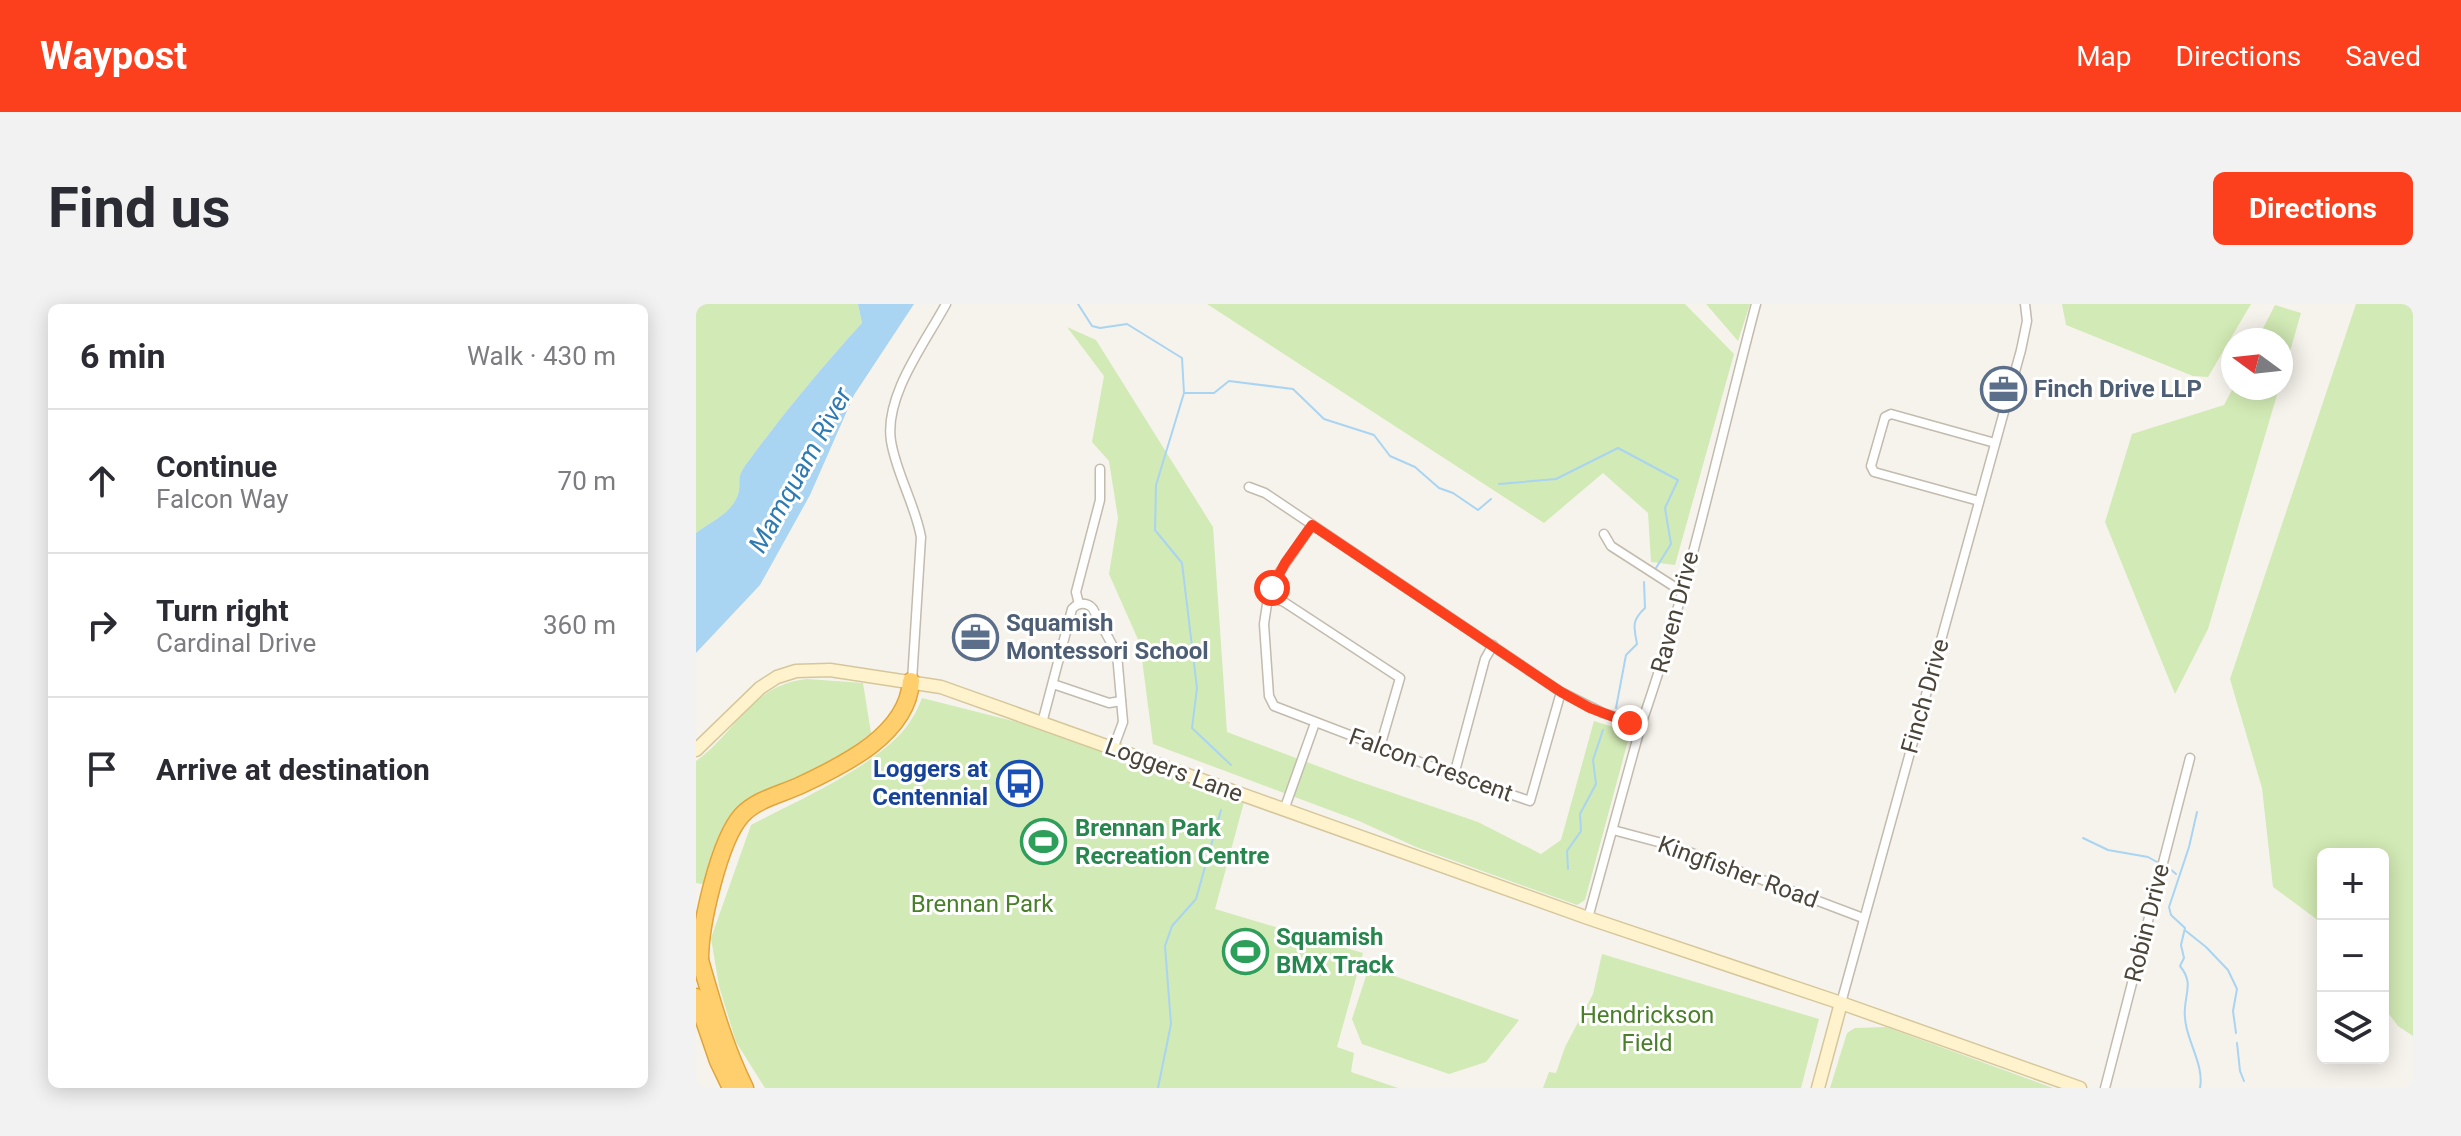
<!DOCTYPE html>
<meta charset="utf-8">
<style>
body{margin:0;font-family:Roboto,sans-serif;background:#f2f2f3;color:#2b2b33}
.controls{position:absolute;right:24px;bottom:24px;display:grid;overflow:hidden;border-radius:12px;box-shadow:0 4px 20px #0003}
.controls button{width:72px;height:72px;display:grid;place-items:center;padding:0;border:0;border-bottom:2px solid #e1e1e2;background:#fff;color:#2b2b33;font:40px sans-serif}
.compass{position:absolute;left:1525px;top:24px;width:72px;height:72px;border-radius:50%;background:#fff;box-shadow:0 4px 20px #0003;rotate:285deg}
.stop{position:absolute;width:24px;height:24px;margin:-18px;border:6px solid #fc3f1d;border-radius:50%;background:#fff}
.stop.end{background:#fc3f1d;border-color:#fff;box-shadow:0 2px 8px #0008}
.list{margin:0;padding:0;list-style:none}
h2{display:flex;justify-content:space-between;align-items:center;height:104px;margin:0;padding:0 32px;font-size:34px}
h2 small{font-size:26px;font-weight:400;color:#7c7c81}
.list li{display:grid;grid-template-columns:52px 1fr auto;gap:24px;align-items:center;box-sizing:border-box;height:144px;padding:0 32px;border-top:2px solid #e1e1e2}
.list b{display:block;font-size:30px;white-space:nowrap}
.list p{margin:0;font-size:26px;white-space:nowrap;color:#7c7c81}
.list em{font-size:26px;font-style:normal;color:#7c7c81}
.icon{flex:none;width:44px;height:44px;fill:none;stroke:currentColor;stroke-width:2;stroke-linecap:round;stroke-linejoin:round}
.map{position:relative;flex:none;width:1717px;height:784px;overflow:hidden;border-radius:12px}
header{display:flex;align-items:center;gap:48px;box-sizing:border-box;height:112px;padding:0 40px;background:#fc3f1d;color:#fff}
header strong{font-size:38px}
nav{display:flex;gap:44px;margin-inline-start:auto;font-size:28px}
.intro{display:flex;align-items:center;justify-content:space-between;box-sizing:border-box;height:192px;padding:0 48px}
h1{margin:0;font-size:56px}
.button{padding:20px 36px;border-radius:12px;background:#fc3f1d;color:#fff;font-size:28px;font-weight:700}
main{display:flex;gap:48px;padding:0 48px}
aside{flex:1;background:#fff;border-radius:12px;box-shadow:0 4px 20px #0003}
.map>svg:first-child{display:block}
.green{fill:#d2eab5}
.water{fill:#a9d4f2}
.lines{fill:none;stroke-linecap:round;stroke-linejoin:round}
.stream{stroke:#a9d4f2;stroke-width:2}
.street-casing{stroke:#c2bbae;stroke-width:11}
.secondary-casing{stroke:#d6c79b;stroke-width:15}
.highway-casing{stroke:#e0a43c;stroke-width:19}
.street{stroke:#fff;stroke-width:8}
.secondary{stroke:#fff3cd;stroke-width:12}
.highway{stroke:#ffcf6e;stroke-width:16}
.route{stroke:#fc3f1d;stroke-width:10}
.labels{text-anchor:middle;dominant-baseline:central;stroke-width:6;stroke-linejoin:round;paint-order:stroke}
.service-label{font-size:24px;font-weight:bold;fill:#4e5e75;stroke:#fff;text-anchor:start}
.street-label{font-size:24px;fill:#4b4439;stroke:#fff}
.transit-label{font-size:24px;font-weight:bold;fill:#164399;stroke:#fff;text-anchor:end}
.leisure-label{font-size:24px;font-weight:bold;fill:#27864d;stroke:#fff;text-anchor:start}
.park-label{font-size:24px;fill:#4a7f2a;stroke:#fff}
.water-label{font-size:26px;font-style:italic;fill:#2e7ab2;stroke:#fff}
</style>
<header>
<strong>Waypost</strong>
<nav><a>Map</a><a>Directions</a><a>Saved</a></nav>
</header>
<div class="intro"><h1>Find us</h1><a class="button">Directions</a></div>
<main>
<aside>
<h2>6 min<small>Walk · 430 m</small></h2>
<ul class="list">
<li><svg class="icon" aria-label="ahead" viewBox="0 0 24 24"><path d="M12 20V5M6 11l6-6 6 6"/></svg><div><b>Continue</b><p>Falcon Way</p></div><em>70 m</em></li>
<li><svg class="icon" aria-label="right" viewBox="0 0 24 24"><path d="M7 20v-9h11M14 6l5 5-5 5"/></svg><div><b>Turn right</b><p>Cardinal Drive</p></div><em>360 m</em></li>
<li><svg class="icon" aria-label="arrive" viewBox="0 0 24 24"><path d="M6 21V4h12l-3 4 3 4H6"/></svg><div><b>Arrive at destination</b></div></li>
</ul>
</aside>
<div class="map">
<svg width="1717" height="784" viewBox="0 0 1717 784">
<rect width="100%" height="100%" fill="#f6f3ec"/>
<!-- green -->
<g class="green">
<path d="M 0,0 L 162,0 L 166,19 C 125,64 87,110 51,159 C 39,176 47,179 41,193 C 34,210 14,218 0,229 Z"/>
<polygon points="511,0 989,0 1038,50 979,261 955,258 952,209 907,169 848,219"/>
<polygon points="1010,0 1054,0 1042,37"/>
<polygon points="1366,0 1555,0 1512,73 1497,72 1370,21"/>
<polygon points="1660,0 1717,0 1717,732 1702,722 1687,702 1687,550 1627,550 1627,620 1577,583 1566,484 1534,375"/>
<polygon points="1579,1 1605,9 1585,79 1585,36 1561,36"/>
<polygon points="371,23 400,36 517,223 531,428 656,475 782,518 845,550 865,536 898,417 930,427 933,433 889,596 881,601 720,543 663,517 457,440 444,340 413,270 422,214 413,157 396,138 408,72"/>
<polygon points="1537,84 1583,84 1512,325 1479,390 1409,218 1436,130 1528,101"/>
<path d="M 111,375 L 167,379 L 175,429 L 137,458 L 46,502 C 24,522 20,549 13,576 L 6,580 L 0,579 L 0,457 C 41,428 54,381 111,375 Z"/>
<path d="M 226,394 L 333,421 L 548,498 L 519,605 L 667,649 L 641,743 L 658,749 L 655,768 L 702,784 L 69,784 L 40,738 L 23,682 L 15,634 L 55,521 C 100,497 189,459 215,416 C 220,409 223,401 226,394 Z"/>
<polygon points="906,650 1123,715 1105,784 847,784 853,768 860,769 869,743 897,690"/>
<polygon points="673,663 823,716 790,758 753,770 666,740 656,715"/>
<polygon points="1190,723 1357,784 1134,784 1151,729 1159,724"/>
</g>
<!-- water -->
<path class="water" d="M 162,0 L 218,0 L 158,91 L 114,191 L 64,281 L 0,349 L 0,229 C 14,218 34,210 41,193 C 47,179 38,176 51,159 C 87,110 125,64 166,19 Z"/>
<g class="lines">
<!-- stream -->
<g class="stream">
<polyline points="382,0 396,22 404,24 431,20 486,54 488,89 460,181 459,226 486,259 501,384 496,424 535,461"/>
<polyline points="488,89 518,89 533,77 597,85 628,115 678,131 694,152 719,163 743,184 757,189 782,206 795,195"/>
<polyline points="803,180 860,175 922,144 982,176 969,204 975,240 960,264"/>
<path d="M 920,404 L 930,351 L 941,340 C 938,323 935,317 949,304 L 948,278"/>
<path d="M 1501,508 L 1493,543 L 1473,603 L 1475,611 L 1489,624 L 1485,641 L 1488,654 L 1484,662 C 1497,678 1490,687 1489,704 C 1486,732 1509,758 1504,784"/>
<polyline points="1387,534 1412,546 1452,553 1461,558"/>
<polyline points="1472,563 1480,570"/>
<polyline points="872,565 871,547 885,527 884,510 900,480 897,456 907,426"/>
<polyline points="1490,627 1510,643 1532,666 1541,685 1537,707 1540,729"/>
<polyline points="1541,739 1544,767 1548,777"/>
<polyline points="462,784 475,720 469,642 476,622 500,595 525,506"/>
</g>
<defs>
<g id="street">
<polyline points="553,183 569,189 865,388 907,409 945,421"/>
<polyline points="1283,197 1178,168 1175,162 1189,113 1195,110 1299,139"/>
<polyline points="616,221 583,269 571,300 568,320 573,392 578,402 758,471 834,497 865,388"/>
<polyline points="908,230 915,242 985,287"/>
<polyline points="573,292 588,298 704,374 684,443"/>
<polyline points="383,300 380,288 404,196 404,165"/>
<path d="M 216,377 L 225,233 C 219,200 200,169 195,137 C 188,92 229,39 250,0"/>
<polyline points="357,380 413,399 425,397"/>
<path d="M 346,419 L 376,305 C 382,298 392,298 397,305 L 421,350 L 427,418 L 417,445"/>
<polyline points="758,471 789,355 797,341"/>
<polyline points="588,506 619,419"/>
<polyline points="917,526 977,542 1167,614"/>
<path d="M 892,614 L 945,421 C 993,284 1023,140 1060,0"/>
<polyline points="1145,699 1325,46 1331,17 1329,0"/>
<polyline points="1409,784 1494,454"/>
</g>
<g id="secondary">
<polyline points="0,446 64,384 81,373 100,367 134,366 245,383 892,614 1145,699 1384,784"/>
<polyline points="1122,784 1145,699"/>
</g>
<g id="highway">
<path d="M 1,646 C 15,693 27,740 49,784"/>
<path d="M 4,655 C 4,622 23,536 46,511 C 61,495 86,490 105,481 C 148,461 212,430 215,377"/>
<polyline points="0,693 22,757 35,784"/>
</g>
</defs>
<!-- street casing -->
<use href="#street" class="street-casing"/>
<!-- secondary casing -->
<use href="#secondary" class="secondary-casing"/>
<!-- highway casing -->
<use href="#highway" class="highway-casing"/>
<!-- street -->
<use href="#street" class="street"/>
<!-- secondary -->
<use href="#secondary" class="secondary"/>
<!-- highway -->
<use href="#highway" class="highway"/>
</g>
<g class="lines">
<!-- route -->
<polyline class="route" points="576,284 589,259 616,221 865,388 894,404 934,419"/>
</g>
<!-- icons -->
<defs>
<symbol id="office-ring" viewBox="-11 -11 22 22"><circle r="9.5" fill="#fff" stroke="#5c6f8a" stroke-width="1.5"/><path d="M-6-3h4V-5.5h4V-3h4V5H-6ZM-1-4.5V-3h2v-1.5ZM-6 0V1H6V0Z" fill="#5c6f8a"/></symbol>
<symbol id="bus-ring" viewBox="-11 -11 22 22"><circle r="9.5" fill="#fff" stroke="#1a4fb4" stroke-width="1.5"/><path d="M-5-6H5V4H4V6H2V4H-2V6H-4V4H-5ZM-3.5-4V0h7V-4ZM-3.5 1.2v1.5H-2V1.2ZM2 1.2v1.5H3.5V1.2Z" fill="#1a4fb4"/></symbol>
<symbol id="stadium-ring" viewBox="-11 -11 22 22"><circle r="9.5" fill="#fff" stroke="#2e9e5b" stroke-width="1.5"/><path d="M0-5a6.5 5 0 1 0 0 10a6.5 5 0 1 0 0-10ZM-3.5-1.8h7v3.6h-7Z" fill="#2e9e5b"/></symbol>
</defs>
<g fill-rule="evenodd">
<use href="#office-ring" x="1282" y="60" width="51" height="51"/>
<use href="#office-ring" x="254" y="308" width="51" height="51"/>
<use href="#bus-ring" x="298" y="454" width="51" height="51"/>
<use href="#stadium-ring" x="322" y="512" width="51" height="51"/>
<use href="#stadium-ring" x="524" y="622" width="51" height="51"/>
</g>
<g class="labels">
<!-- service labels -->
<g class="service-label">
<text x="1338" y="85">Finch Drive LLP</text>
<text x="310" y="319">Squamish<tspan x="310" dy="28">Montessori School</tspan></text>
</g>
<!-- street labels -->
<g class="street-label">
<text transform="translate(979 308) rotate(-75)">Raven Drive</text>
<text transform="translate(1229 392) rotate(-74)">Finch Drive</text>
<text transform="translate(735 461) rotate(20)">Falcon Crescent</text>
<text transform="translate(478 466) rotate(20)">Loggers Lane</text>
<text transform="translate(1042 568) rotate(20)">Kingfisher Road</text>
<text transform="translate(1451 619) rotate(-76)">Robin Drive</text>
</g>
<!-- transit labels -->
<g class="transit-label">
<text x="292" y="465">Loggers at<tspan x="292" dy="28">Centennial</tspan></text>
</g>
<!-- leisure labels -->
<g class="leisure-label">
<text x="379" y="524">Brennan Park<tspan x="379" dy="28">Recreation Centre</tspan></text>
<text x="580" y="633">Squamish<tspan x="580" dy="28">BMX Track</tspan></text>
</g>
<!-- park labels -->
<g class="park-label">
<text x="286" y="600">Brennan Park</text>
<text x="951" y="711">Hendrickson<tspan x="951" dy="28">Field</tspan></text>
</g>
<!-- water labels -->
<g class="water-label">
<text transform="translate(104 166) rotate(-61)">Mamquam River</text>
</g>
</g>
</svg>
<div class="controls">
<button>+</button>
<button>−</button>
<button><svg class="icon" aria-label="layers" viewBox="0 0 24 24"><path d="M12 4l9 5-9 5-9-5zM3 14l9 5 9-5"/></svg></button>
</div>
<svg class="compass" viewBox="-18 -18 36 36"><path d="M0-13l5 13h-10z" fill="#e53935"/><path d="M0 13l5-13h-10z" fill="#7c7c81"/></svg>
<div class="stop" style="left:576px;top:284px"></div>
<div class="stop end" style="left:934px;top:419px"></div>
</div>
</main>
